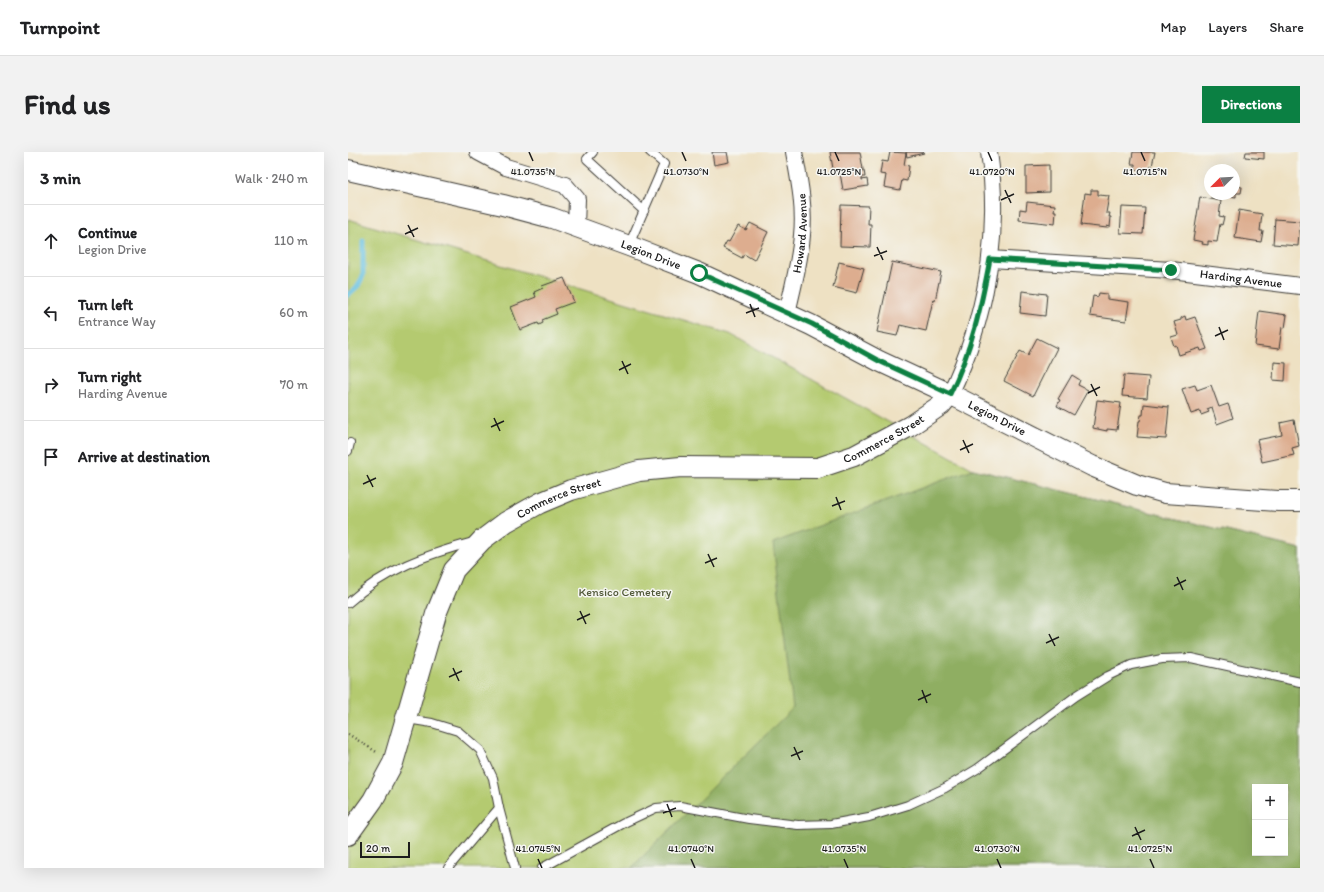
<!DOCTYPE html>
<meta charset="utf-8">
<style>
body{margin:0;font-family:Itim,sans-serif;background:#f2f2f2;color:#202124}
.controls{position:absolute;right:12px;bottom:12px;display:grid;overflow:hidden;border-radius:0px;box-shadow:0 4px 16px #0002}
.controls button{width:36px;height:36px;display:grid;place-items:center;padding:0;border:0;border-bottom:1px solid #e0e0e0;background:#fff;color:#202124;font:20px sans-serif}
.compass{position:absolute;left:856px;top:12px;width:36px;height:36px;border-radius:50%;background:#fff;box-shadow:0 4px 16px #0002;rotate:246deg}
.scale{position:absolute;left:12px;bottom:10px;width:50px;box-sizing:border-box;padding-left:4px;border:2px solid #1c1c1c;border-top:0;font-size:11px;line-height:14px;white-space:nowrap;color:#1c1c1c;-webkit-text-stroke:3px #f6f6f2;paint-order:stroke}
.stop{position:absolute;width:12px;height:12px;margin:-9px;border:3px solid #0b8043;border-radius:50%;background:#fff}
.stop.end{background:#0b8043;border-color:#fff;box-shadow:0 1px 4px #0008}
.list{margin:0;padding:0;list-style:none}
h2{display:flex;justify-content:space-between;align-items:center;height:52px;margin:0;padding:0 16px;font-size:17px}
h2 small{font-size:13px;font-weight:400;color:#757577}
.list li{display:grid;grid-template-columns:26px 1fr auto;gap:12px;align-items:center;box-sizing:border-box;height:72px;padding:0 16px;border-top:1px solid #e0e0e0}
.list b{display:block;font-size:15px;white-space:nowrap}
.list p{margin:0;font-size:13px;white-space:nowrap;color:#757577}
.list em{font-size:13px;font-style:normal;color:#757577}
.icon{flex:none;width:22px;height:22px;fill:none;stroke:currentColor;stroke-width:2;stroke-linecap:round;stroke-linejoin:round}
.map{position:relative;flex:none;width:952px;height:716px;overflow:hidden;border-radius:0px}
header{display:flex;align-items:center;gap:24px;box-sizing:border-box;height:56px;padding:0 20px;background:#fff;border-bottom:1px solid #e0e0e0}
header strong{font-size:19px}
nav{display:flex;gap:22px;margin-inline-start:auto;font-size:14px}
.intro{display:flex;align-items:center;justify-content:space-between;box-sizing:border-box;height:96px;padding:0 24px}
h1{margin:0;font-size:28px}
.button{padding:10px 18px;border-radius:0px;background:#0b8043;color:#fff;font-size:14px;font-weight:700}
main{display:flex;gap:24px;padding:0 24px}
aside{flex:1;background:#fff;border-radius:0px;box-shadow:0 4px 16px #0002}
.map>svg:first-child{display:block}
.green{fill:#b4ca6f;stroke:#687346;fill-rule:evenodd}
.forest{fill:#8fae62;stroke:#56653f;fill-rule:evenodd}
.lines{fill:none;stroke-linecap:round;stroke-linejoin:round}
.stream{stroke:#62bfe0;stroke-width:5}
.building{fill:#ddad8f}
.service-casing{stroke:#3c3a35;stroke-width:10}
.minor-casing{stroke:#3c3a35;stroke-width:18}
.tertiary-casing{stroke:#3c3a35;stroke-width:22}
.path{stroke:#3c3a35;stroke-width:2.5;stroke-dasharray:1 3;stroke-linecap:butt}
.service{stroke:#fff;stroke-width:8}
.minor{stroke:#fff;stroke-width:16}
.tertiary{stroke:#fff;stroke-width:20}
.route{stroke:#0b8043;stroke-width:5}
.ticks{fill:none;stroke:#1c1c1c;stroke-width:1.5}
.labels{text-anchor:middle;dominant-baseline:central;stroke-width:3;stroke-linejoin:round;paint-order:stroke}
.street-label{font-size:12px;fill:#1c1c1c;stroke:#f6f6f2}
.park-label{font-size:12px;fill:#515939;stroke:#f6f6f2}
.ticks-label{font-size:10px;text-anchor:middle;fill:#1c1c1c;stroke:#f6f6f2;stroke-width:3;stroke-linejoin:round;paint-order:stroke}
</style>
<header>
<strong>Turnpoint</strong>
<nav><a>Map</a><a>Layers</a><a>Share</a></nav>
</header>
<div class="intro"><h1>Find us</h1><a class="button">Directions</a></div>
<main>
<aside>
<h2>3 min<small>Walk · 240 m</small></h2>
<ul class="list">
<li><svg class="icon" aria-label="ahead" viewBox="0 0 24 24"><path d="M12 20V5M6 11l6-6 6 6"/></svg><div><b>Continue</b><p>Legion Drive</p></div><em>110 m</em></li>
<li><svg class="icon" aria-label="left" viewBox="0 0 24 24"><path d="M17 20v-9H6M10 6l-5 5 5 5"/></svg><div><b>Turn left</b><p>Entrance Way</p></div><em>60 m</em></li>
<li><svg class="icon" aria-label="right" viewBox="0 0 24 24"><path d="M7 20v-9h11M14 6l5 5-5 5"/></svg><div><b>Turn right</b><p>Harding Avenue</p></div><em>70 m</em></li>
<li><svg class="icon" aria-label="arrive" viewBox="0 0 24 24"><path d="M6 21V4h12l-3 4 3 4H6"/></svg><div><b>Arrive at destination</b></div></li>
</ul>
</aside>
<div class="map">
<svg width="952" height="716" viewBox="0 0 952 716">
<rect width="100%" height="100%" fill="#f6f6f2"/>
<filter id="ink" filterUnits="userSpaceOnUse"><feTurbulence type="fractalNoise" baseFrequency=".025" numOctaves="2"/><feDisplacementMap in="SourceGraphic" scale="8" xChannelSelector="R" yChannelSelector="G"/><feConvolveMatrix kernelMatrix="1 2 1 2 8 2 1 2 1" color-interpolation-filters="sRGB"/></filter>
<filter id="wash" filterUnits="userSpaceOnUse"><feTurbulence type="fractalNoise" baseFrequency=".012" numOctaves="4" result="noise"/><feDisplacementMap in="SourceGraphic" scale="16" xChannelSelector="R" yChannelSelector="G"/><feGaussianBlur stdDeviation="0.9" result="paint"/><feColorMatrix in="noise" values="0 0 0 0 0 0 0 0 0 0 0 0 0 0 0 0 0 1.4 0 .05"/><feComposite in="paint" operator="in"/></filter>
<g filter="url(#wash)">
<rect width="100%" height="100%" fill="#eee1c3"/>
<!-- green -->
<path class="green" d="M 0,67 L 382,182 L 625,317 L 952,397 L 952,716 L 0,716 ZM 907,635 L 937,635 L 937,701 L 907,701 Z"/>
<!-- forest -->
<path class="forest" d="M 625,317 L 952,397 L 952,716 L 283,716 L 445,556 L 425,391 ZM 907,635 L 937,635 L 937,701 L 907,701 Z"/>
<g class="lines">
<!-- stream -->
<polyline class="stream" points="0,143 10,134 15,124 15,89"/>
</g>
<g id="blocks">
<!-- building -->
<g class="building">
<polygon points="364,0 379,0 381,10 366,13"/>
<polygon points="482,0 512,0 515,17 513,18 516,18 517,25 514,25 514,28 519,27 520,34 495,38 492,21 486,22"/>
<polygon points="542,0 558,1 556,13 561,14 559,29 554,28 552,38 536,35 538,23 532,22 534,9 540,10"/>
<polygon points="558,0 576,0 576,1 559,5"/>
<polygon points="785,0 807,0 804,14 802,14 801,20 787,17 787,12 783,12"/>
<polygon points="898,0 916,0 916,7 897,5"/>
<polygon points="701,13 701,40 678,41 678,14"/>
<polygon points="886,31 888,31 888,34 894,35 893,41 888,41 888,45 875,43 886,42"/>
<polygon points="743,38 750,38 750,43 761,44 758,61 762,61 761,65 763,65 762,75 759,74 759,76 733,73 737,41 743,42"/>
<polygon points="852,45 873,49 871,64 876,65 874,73 872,72 869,90 860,89 860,93 854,92 855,90 845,88"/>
<polygon points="679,50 707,53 706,59 708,59 707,72 671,68 672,57 678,58"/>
<polygon points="493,53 521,54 520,72 523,72 522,95 492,94"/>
<polygon points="774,55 797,56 795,82 772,81"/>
<polygon points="891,58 914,62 912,79 915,79 913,90 887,86"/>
<polygon points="927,67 952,69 950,94 925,92"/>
<polygon points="402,71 420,80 406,108 396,102 394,106 375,96 379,89 381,90 390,74 398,78"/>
<polygon points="491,110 516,116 509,141 485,135"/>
<polygon points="544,110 593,120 587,149 585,148 578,179 552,173 549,184 529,180"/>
<polygon points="216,126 226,150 207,157 209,162 194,168 195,171 191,173 190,171 172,178 163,155 188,145 186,140 195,136 194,134"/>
<polygon points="674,139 699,142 697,164 672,161"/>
<polygon points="751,141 759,142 759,147 781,150 778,169 742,164 745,144 750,145"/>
<polygon points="911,159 939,163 937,176 934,175 931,197 907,194"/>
<polygon points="837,164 838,168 847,165 859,197 853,199 852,196 831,203 828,193 826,194 823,185 830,183 826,170 833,168 833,166"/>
<polygon points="689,186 709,196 685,244 656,229 672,199 680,203"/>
<polygon points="926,210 938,211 937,229 925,228"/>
<polygon points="724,223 732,228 730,233 740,238 726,263 709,254 712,248 710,247"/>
<polygon points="776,223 801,225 799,246 774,244"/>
<polygon points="847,233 849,238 863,233 871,255 880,252 885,266 869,272 864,255 859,257 861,260 853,263 852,259 843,262 834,237"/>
<polygon points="749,248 773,251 769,278 759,277 759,279 745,276"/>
<polygon points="796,252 821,255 818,287 789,285 791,269 792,269 793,263 795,263"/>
<polygon points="946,268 951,294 944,296 946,303 914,310 909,288 934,283 932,271"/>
</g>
</g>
</g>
<g filter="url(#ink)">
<use href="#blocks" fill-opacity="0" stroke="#3c3a35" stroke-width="1"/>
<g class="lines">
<defs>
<g id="service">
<polyline points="245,0 239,7 296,59"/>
<polyline points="281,93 316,12 302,0"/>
<polyline points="0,299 2,291"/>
<path d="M 0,451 C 38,417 77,403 125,390"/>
<polyline points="59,567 84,571 110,579 132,598 145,626 151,656 100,716"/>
<polyline points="151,656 167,716"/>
<polyline points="194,716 276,671 308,656 332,654 401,667 450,673 483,672 521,665 560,653 597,636 629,617 728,544 760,524 783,513 814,507 843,506 952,530"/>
</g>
<g id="minor">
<polyline points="130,0 158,15 217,33 229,47 228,74"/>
<path id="s1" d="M 642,107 L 823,118 L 952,134"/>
<path id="s2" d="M 439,161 C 445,135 452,109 454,83 C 457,55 451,27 446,0"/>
<path d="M 602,242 C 638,168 653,82 641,0"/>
</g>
<g id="tertiary">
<path id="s3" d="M 0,18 L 155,53 L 204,66 L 281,94 L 351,121 L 463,173 L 531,209 L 602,242 L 744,314 L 789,333 L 817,341 L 930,349 L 952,349"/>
<path id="s4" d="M 0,683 L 25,648 L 45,611 L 88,462 L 106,418 L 134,388 L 158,370 L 192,351 L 223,338 L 291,319 L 333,315 L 470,316 L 506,304 L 562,274 L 593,253 L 602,242"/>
</g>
</defs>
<!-- service casing -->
<use href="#service" class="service-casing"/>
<!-- minor casing -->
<use href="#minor" class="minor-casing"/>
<!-- tertiary casing -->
<use href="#tertiary" class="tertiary-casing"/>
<!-- path -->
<polyline class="path" points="0,582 30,601"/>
<!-- service -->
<use href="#service" class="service"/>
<!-- minor -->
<use href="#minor" class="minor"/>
<!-- tertiary -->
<use href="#tertiary" class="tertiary"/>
</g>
</g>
<g class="lines" filter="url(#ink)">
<!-- route -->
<path class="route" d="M 351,121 L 464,172 L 531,209 L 602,242 C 624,197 633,155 642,107 L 823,118"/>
</g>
<!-- ticks -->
<path class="ticks" d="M 181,0 L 185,9M 334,0 L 338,9M 487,0 L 491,9M 640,0 L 644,9M 793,0 L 797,9M 657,38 L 663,51M 653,48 L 666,42M 60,73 L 66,85M 57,82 L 70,76M 529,95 L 535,108M 526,104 L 539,99M 402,152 L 407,165M 398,161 L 411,156M 871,175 L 876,188M 867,184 L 880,178M 274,209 L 280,222M 271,218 L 283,212M 743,232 L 749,244M 740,241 L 752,235M 146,266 L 152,279M 143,275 L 156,269M 615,288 L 621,301M 612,298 L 625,292M 19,323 L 25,335M 15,332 L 28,326M 488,345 L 493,358M 484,354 L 497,349M 360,402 L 366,415M 357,411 L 369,406M 829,425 L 835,438M 826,434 L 838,428M 232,459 L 238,472M 229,468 L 242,462M 701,482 L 707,494M 698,491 L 711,485M 105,516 L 111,529M 101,525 L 114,519M 574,538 L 579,551M 570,548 L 583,542M 446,595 L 452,608M 443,604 L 455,599M 319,652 L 324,665M 315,661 L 328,656M 787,675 L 793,688M 784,684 L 797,678M 190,707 L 194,716M 343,707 L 347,716M 496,707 L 500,716M 649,707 L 653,716M 802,707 L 806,716"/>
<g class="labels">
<!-- street labels -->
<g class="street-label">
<text stroke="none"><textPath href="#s2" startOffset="81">Howard Avenue</textPath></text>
<text stroke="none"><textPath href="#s3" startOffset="315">Legion Drive</textPath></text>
<text stroke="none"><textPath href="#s1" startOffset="252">Harding Avenue</textPath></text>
<text stroke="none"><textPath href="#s3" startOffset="698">Legion Drive</textPath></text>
<text stroke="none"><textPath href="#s4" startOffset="753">Commerce Street</textPath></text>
<text stroke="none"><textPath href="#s4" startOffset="417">Commerce Street</textPath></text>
</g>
<!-- park labels -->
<g class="park-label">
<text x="277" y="440">Kensico Cemetery</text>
</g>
</g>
<g class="ticks-label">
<text x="185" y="23">41.0735°N</text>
<text x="338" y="23">41.0730°N</text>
<text x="491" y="23">41.0725°N</text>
<text x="644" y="23">41.0720°N</text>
<text x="797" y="23">41.0715°N</text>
<text x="190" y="700">41.0745°N</text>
<text x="343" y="700">41.0740°N</text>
<text x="496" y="700">41.0735°N</text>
<text x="649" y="700">41.0730°N</text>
<text x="802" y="700">41.0725°N</text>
</g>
</svg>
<div class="controls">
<button>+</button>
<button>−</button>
</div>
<svg class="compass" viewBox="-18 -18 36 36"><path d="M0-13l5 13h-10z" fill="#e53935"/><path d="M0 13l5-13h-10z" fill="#757577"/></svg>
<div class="scale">20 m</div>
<div class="stop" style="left:351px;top:121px"></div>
<div class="stop end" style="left:823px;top:118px"></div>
</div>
</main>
